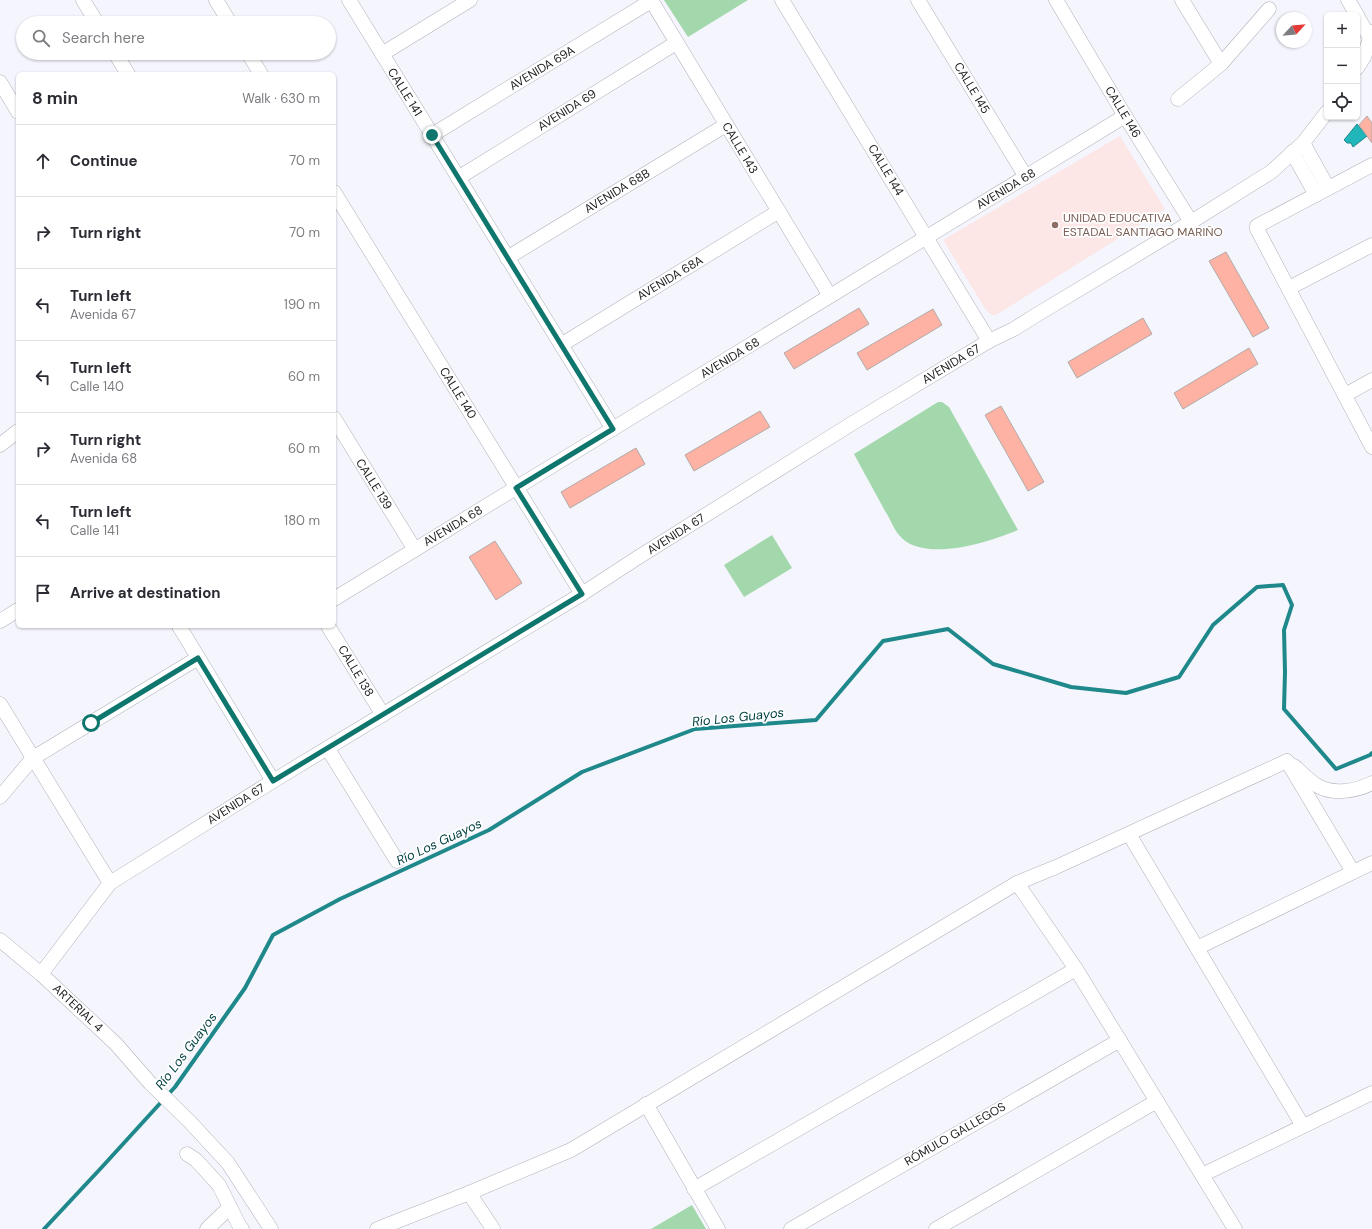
<!DOCTYPE html>
<meta charset="utf-8">
<style>
body{margin:0;font-family:"DM Sans",sans-serif;background:#f2f2f3;color:#2b2b33}
.controls{position:absolute;right:12px;top:12px;display:grid;overflow:hidden;border-radius:6px;box-shadow:0 1px 3px #0004}
.controls button{width:36px;height:36px;display:grid;place-items:center;padding:0;border:0;border-bottom:1px solid #e1e1e2;background:#fff;color:#2b2b33;font:20px sans-serif}
.compass{position:absolute;left:1276px;top:12px;width:36px;height:36px;border-radius:50%;background:#fff;box-shadow:0 1px 3px #0004;rotate:64deg}
.stop{position:absolute;width:12px;height:12px;margin:-9px;border:3px solid #0f766e;border-radius:50%;background:#fff}
.stop.end{background:#0f766e;border-color:#fff;box-shadow:0 1px 4px #0008}
.list{margin:0;padding:0;list-style:none}
h2{display:flex;justify-content:space-between;align-items:center;height:52px;margin:0;padding:0 16px;font-size:17px}
h2 small{font-size:13px;font-weight:400;color:#7c7c81}
.list li{display:grid;grid-template-columns:26px 1fr auto;gap:12px;align-items:center;box-sizing:border-box;height:72px;padding:0 16px;border-top:1px solid #e1e1e2}
.list b{display:block;font-size:15px;white-space:nowrap}
.list p{margin:0;font-size:13px;white-space:nowrap;color:#7c7c81}
.list em{font-size:13px;font-style:normal;color:#7c7c81}
.icon{flex:none;width:22px;height:22px;fill:none;stroke:currentColor;stroke-width:2;stroke-linecap:round;stroke-linejoin:round}
.map{position:relative;flex:none;width:1372px;height:1229px;overflow:hidden}
.search{position:absolute;background:#fff;box-shadow:0 1px 3px #0004;left:16px;top:16px;width:320px;height:44px;display:flex;align-items:center;gap:10px;box-sizing:border-box;padding:0 14px;border-radius:22px;color:#7c7c81;font-size:15px}
.panel{position:absolute;background:#fff;box-shadow:0 1px 3px #0004;left:16px;top:72px;width:320px;height:556px;border-radius:6px}
.map>svg:first-child{display:block}
.education{fill:#fce6e6}
.green{fill:#a3d8ac}
.water{fill:#21b6b9;stroke:#1f888a}
.lines{fill:none;stroke-linecap:round;stroke-linejoin:round}
.stream{stroke:#1f888a;stroke-width:4}
.building{fill:#feb2a4;stroke:#b2a9a8}
.minor-casing{stroke:#b1b2b9;stroke-width:15}
.minor{stroke:#fff;stroke-width:14}
.route{stroke:#0f766e;stroke-width:5}
.education-dot{fill:#8d6e63;stroke:#fff;stroke-width:1.5}
.labels{text-anchor:middle;dominant-baseline:central;stroke-width:3.5;stroke-linejoin:round;paint-order:stroke}
.street-label{font-size:12px;fill:#1b1c1e;stroke:#fff}
.education-label{font-size:12px;fill:#785e54;stroke:#fff;text-anchor:start}
.water-label{font-size:13px;font-style:italic;fill:#003f41;stroke:#fff}
</style>
<div class="map">
<svg width="1372" height="1229" viewBox="0 0 1372 1229">
<rect width="100%" height="100%" fill="#f4f5fd"/>
<!-- education -->
<polygon class="education" points="1120,136 1165,209 996,315 992,315 986,310 943,240"/>
<!-- green -->
<g class="green">
<polygon points="664,0 748,0 688,37"/>
<path d="M 938,402 L 942,402 L 949,407 L 1018,530 C 990,542 922,564 899,535 C 893,528 890,518 885,511 C 875,492 864,473 854,454 Z"/>
<polygon points="772,535 792,568 744,597 724,565"/>
<polygon points="692,1205 706,1229 651,1229"/>
</g>
<!-- water -->
<polygon class="water" points="1357,124 1367,136 1353,147 1351,143 1347,143 1344,140"/>
<g class="lines">
<!-- stream -->
<polyline class="stream" points="44,1229 102,1167 175,1087 245,988 273,935 340,899 489,830 582,772 695,729 816,720 883,641 948,629 993,664 1071,687 1126,693 1179,677 1213,625 1257,587 1283,585 1292,605 1284,630 1285,672 1284,709 1336,769 1370,755 1372,753"/>
</g>
<!-- building -->
<g class="building">
<polygon points="1367,116 1372,123 1372,143 1359,125"/>
<polygon points="1226,252 1269,328 1253,337 1209,261"/>
<polygon points="859,308 869,324 794,369 784,353"/>
<polygon points="933,309 942,325 867,370 857,353"/>
<polygon points="1143,318 1152,334 1077,378 1068,362"/>
<polygon points="1249,348 1258,364 1183,409 1174,393"/>
<polygon points="1001,406 1044,482 1028,491 985,415"/>
<polygon points="760,411 770,427 694,471 685,455"/>
<polygon points="636,448 645,464 570,508 561,492"/>
<polygon points="495,541 522,583 496,600 469,557"/>
</g>
<g class="lines">
<defs>
<g id="minor">
<polyline points="83,0 97,23"/>
<polyline points="216,0 230,23"/>
<polyline points="349,0 613,429"/>
<polyline points="651,0 830,296"/>
<polyline points="782,0 989,341"/>
<polyline points="918,0 1026,177"/>
<polyline points="1056,0 1125,116 1191,222"/>
<polyline points="1182,0 1221,64"/>
<polyline points="1348,0 1357,15"/>
<polyline points="1357,16 1372,41"/>
<polyline points="115,53 128,74"/>
<polyline points="248,53 261,74"/>
<polyline points="382,54 470,0"/>
<polyline points="1357,68 1364,57 1372,32"/>
<polyline points="0,82 18,112"/>
<polyline points="1178,99 1221,64 1269,9"/>
<polyline points="432,135 651,1"/>
<polyline points="1303,143 1328,188"/>
<polyline points="1292,152 1316,195"/>
<polyline points="1372,165 1257,226 1257,229 1372,447"/>
<polyline points="458,178 676,43"/>
<polyline points="334,192 582,594"/>
<polyline points="507,258 726,125"/>
<polyline points="1289,288 1372,245"/>
<polyline points="561,345 779,211"/>
<polyline points="1345,395 1372,380"/>
<polyline points="334,418 415,550"/>
<polyline points="0,445 18,431"/>
<polyline points="334,599 1125,116"/>
<polyline points="0,621 18,610"/>
<polyline points="179,626 273,781"/>
<polyline points="328,626 383,715"/>
<polyline points="0,704 110,883"/>
<polyline points="328,749 397,861"/>
<polyline points="1287,761 1353,872"/>
<path d="M 1294,766 C 1301,772 1309,781 1318,786 C 1333,795 1357,791 1372,783"/>
<polyline points="0,797 33,758 198,658"/>
<polyline points="1129,834 1303,1126"/>
<polyline points="1017,883 1076,969 1235,1229"/>
<polyline points="0,940 41,974 116,1044 150,1083 189,1121 228,1163 271,1229"/>
<polyline points="1197,948 1372,863"/>
<polyline points="41,974 110,883 273,781 582,594 637,558 856,421 989,341 1014,329 1033,317 1191,222 1271,172 1303,143 1327,112"/>
<polyline points="646,1104 718,1229"/>
<polyline points="187,1154 196,1160 219,1185 239,1225 242,1229"/>
<polyline points="1202,1175 1372,1093"/>
<polyline points="694,1189 1076,969"/>
<polyline points="469,1193 493,1229"/>
<polyline points="207,1229 230,1207"/>
<polyline points="377,1229 469,1193 571,1150 1017,883 1056,867 1287,761"/>
<polyline points="791,1229 1120,1040"/>
<polyline points="936,1229 1157,1101"/>
</g>
</defs>
<!-- minor casing -->
<use href="#minor" class="minor-casing"/>
<!-- minor -->
<use href="#minor" class="minor"/>
</g>
<g class="lines">
<!-- route -->
<polyline class="route" points="91,723 198,658 273,781 582,594 516,488 613,429 432,135"/>
</g>
<!-- markers -->
<circle class="education-dot" cx="1055" cy="225" r="4"/>
<g class="labels">
<!-- street labels -->
<g class="street-label">
<text transform="translate(542 68) rotate(-31)">AVENIDA 69A</text>
<text transform="translate(972 88) rotate(59)">CALLE 145</text>
<text transform="translate(405 92) rotate(58)">CALLE 141</text>
<text transform="translate(567 110) rotate(-32)">AVENIDA 69</text>
<text transform="translate(1123 112) rotate(59)">CALLE 146</text>
<text transform="translate(740 148) rotate(59)">CALLE 143</text>
<text transform="translate(886 170) rotate(59)">CALLE 144</text>
<text transform="translate(1006 189) rotate(-31)">AVENIDA 68</text>
<text transform="translate(617 191) rotate(-31)">AVENIDA 68B</text>
<text transform="translate(670 278) rotate(-31)">AVENIDA 68A</text>
<text transform="translate(730 358) rotate(-31)">AVENIDA 68</text>
<text transform="translate(951 364) rotate(-31)">AVENIDA 67</text>
<text transform="translate(458 393) rotate(58)">CALLE 140</text>
<text transform="translate(374 484) rotate(58)">CALLE 139</text>
<text transform="translate(453 526) rotate(-31)">AVENIDA 68</text>
<text transform="translate(676 534) rotate(-32)">AVENIDA 67</text>
<text transform="translate(356 671) rotate(59)">CALLE 138</text>
<text transform="translate(236 804) rotate(-32)">AVENIDA 67</text>
<text transform="translate(78 1008) rotate(43)">ARTERIAL 4</text>
<text transform="translate(955 1134) rotate(-30)">RÓMULO GALLEGOS</text>
</g>
<!-- education labels -->
<g class="education-label">
<text x="1063" y="218">UNIDAD EDUCATIVA<tspan x="1063" dy="14">ESTADAL SANTIAGO MARIÑO</tspan></text>
</g>
<!-- water labels -->
<g class="water-label">
<text transform="translate(738 717) rotate(-6)">Río Los Guayos</text>
<text transform="translate(439 842) rotate(-25)">Río Los Guayos</text>
<text transform="translate(186 1051) rotate(-53)">Río Los Guayos</text>
</g>
</g>
</svg>
<div class="controls">
<button>+</button>
<button>−</button>
<button><svg class="icon" aria-label="locate" viewBox="0 0 24 24"><circle cx="12" cy="12" r="6"/><path d="M12 2v4M12 18v4M2 12h4M18 12h4"/></svg></button>
</div>
<svg class="compass" viewBox="-18 -18 36 36"><path d="M0-13l5 13h-10z" fill="#e53935"/><path d="M0 13l5-13h-10z" fill="#7c7c81"/></svg>
<div class="stop" style="left:91px;top:723px"></div>
<div class="stop end" style="left:432px;top:135px"></div>
<div class="search"><svg class="icon" aria-label="search" viewBox="0 0 24 24"><circle cx="10" cy="10" r="6"/><path d="M15 15l6 6"/></svg>Search here</div>
<section class="panel">
<h2>8 min<small>Walk · 630 m</small></h2>
<ul class="list">
<li><svg class="icon" aria-label="ahead" viewBox="0 0 24 24"><path d="M12 20V5M6 11l6-6 6 6"/></svg><div><b>Continue</b></div><em>70 m</em></li>
<li><svg class="icon" aria-label="right" viewBox="0 0 24 24"><path d="M7 20v-9h11M14 6l5 5-5 5"/></svg><div><b>Turn right</b></div><em>70 m</em></li>
<li><svg class="icon" aria-label="left" viewBox="0 0 24 24"><path d="M17 20v-9H6M10 6l-5 5 5 5"/></svg><div><b>Turn left</b><p>Avenida 67</p></div><em>190 m</em></li>
<li><svg class="icon" aria-label="left" viewBox="0 0 24 24"><path d="M17 20v-9H6M10 6l-5 5 5 5"/></svg><div><b>Turn left</b><p>Calle 140</p></div><em>60 m</em></li>
<li><svg class="icon" aria-label="right" viewBox="0 0 24 24"><path d="M7 20v-9h11M14 6l5 5-5 5"/></svg><div><b>Turn right</b><p>Avenida 68</p></div><em>60 m</em></li>
<li><svg class="icon" aria-label="left" viewBox="0 0 24 24"><path d="M17 20v-9H6M10 6l-5 5 5 5"/></svg><div><b>Turn left</b><p>Calle 141</p></div><em>180 m</em></li>
<li><svg class="icon" aria-label="arrive" viewBox="0 0 24 24"><path d="M6 21V4h12l-3 4 3 4H6"/></svg><div><b>Arrive at destination</b></div></li>
</ul>
</section>
</div>
